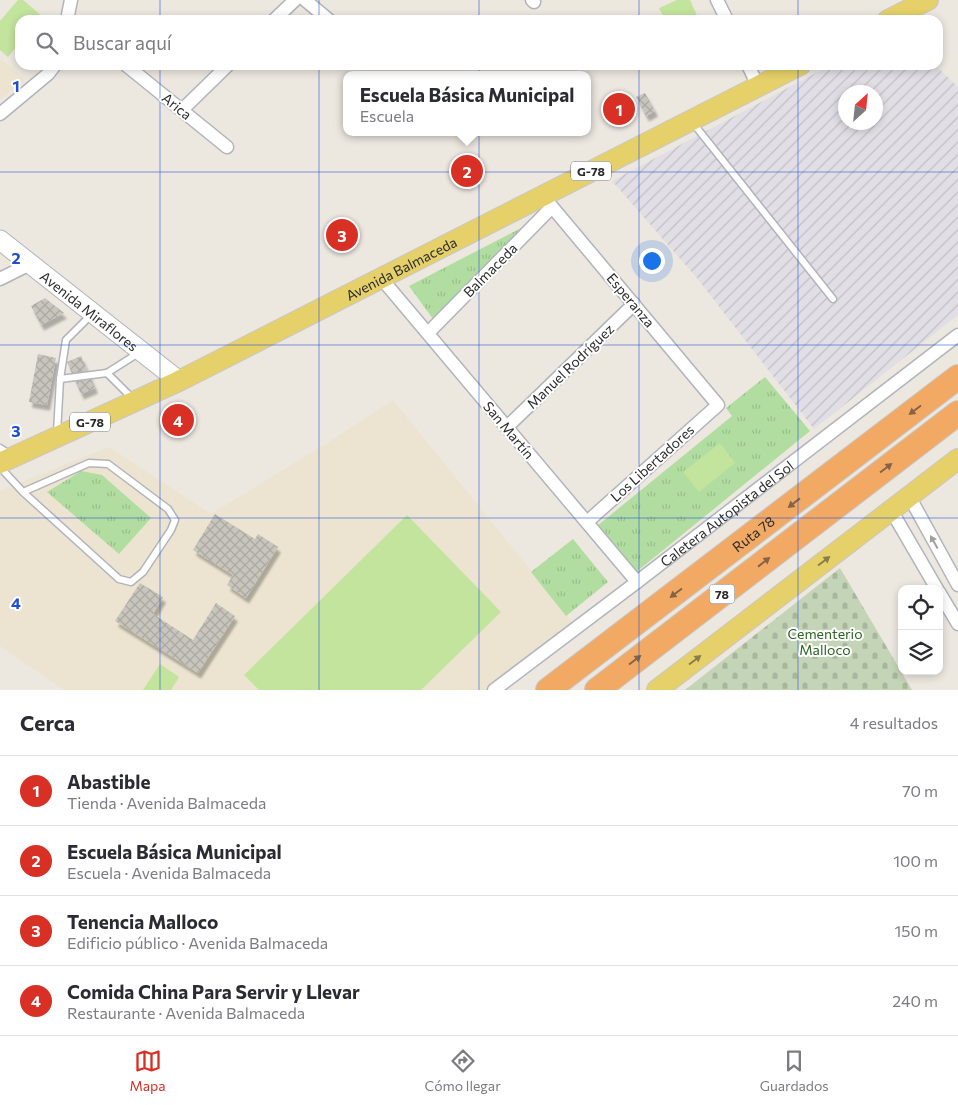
<!DOCTYPE html>
<html lang="es">
<meta charset="utf-8">
<style>
body{margin:0;font-family:Commissioner,sans-serif;background:#f7f7f7;color:#2b2b33}
.controls{position:absolute;right:15px;bottom:15px;display:grid;overflow:hidden;border-radius:10px;box-shadow:0 2px 8px #0003}
.controls button{width:45px;height:45px;display:grid;place-items:center;padding:0;border:0;border-bottom:1px solid #e1e1e2;background:#fff;color:#2b2b33;font:25px sans-serif}
.compass{position:absolute;left:838px;top:85px;width:45px;height:45px;border-radius:50%;background:#fff;box-shadow:0 2px 8px #0003;rotate:27deg}
.you{position:absolute;left:651px;top:260px;width:18px;height:18px;margin:-12px;border:4px solid #fff;border-radius:50%;background:#1a73e8;box-shadow:0 0 0 8px #1a73e833}
.badge{display:grid;place-items:center;width:32px;height:32px;border-radius:50%;background:#d93025;color:#fff;font-size:16px;font-weight:700}
.pin{position:absolute;translate:-50% -50%;border:2px solid #fff;box-shadow:0 1px 5px #0006}
.popup{position:absolute;left:343px;top:71px;width:248px;height:65px;box-sizing:border-box;display:grid;place-content:center;border-radius:10px;background:#fff;filter:drop-shadow(0 1px 4px #0005);font-size:16px;white-space:nowrap;color:#7c7c81}
.popup b{font-size:19px;color:#2b2b33}
.popup::after{content:'';position:absolute;left:50%;top:100%;margin-left:-10px;border:10px solid transparent;border-top-color:#fff}
.list{margin:0;padding:0;list-style:none}
h2{display:flex;justify-content:space-between;align-items:center;height:65px;margin:0;padding:0 20px;font-size:21px}
h2 small{font-size:16px;font-weight:400;color:#7c7c81}
.list li{display:grid;grid-template-columns:32px 1fr auto;gap:15px;align-items:center;box-sizing:border-box;height:70px;padding:0 20px;border-top:1px solid #e1e1e2}
.list b{display:block;font-size:19px;white-space:nowrap}
.list p{margin:0;font-size:16px;white-space:nowrap;color:#7c7c81}
.list em{font-size:16px;font-style:normal;color:#7c7c81}
.icon{flex:none;width:28px;height:28px;fill:none;stroke:currentColor;stroke-width:2;stroke-linecap:round;stroke-linejoin:round}
.map{position:relative;flex:none;width:958px;height:690px;overflow:hidden}
.search{position:absolute;background:#fff;box-shadow:0 2px 8px #0003;left:15px;right:15px;top:15px;height:55px;display:flex;align-items:center;gap:12px;box-sizing:border-box;padding:0 18px;border-radius:15px;color:#7c7c81;font-size:19px}
.sheet{height:345px;background:#fff}
nav{display:flex;justify-content:space-around;align-items:center;box-sizing:border-box;height:70px;border-top:1px solid #e1e1e2;background:#fff;font-size:14px;color:#7c7c81}
nav a{display:grid;justify-items:center;gap:2px}
nav .on{color:#d93025}
.map>svg:first-child{display:block}
.industrial{fill:url(#industrial-furrows);fill-rule:evenodd}
.education{fill:#ece4d0}
.grass{fill:url(#grass-tufts)}
.cemetery{fill:url(#cemetery-stones)}
.pitch{fill:#c2e49c}
.building{fill:url(#building-cross-hatch);filter:url(#shadow)}
.lines{fill:none;stroke-linecap:round;stroke-linejoin:round}
.service-casing{stroke:#b2b4bd;stroke-width:9}
.minor-casing{stroke:#b2b4bd;stroke-width:15}
.secondary-casing{stroke:#b2b4bd;stroke-width:21}
.primary-casing{stroke:#c8c8c8;stroke-width:22}
.motorway-casing{stroke:#c8c8c8;stroke-width:26}
.service{stroke:#fff;stroke-width:6}
.minor{stroke:#fff;stroke-width:12}
.secondary{stroke:#fff;stroke-width:19}
.primary{stroke:#e5d06a;stroke-width:20}
.motorway{stroke:#f1a964;stroke-width:24}
.oneway{fill:#846445}
.oneway2{fill:#a0a0a0}
.oneway3{fill:#887e4a}
.grid{fill:none;stroke:#1d4ed8;stroke-width:1;stroke-opacity:0.55}
.labels{text-anchor:middle;dominant-baseline:central;stroke-width:4;stroke-linejoin:round;paint-order:stroke}
.shield{fill:#fff;stroke:#6b6b6b;stroke-width:1}
.shield-label{font-size:12px;font-weight:bold;fill:#2b2b2b}
.street-label{font-size:14px;fill:#2b2b2b;stroke:#fff}
.park-label{font-size:14px;fill:#2a6320;stroke:#fff}
.grid-label{font-size:16px;text-anchor:middle;font-weight:bold;fill:#1d4ed8;stroke:#fff;stroke-width:4;stroke-linejoin:round;paint-order:stroke}
</style>
<div class="map">
<svg width="958" height="690" viewBox="0 0 958 690">
<defs>
<pattern id="industrial-furrows" width="10" height="10" patternUnits="userSpaceOnUse" patternTransform="scale(1.25)"><rect width="10" height="10" fill="#e1dfe5"/><path d="M-1 1l2-2M0 10L10 0M9 11l2-2" fill="none" stroke="#c1c0c5"/></pattern>
<pattern id="grass-tufts" width="24" height="20" patternUnits="userSpaceOnUse" patternTransform="scale(1.25)"><rect width="24" height="20" fill="#b1dea0"/><path d="M3 7l-1-3M5 7V3M7 7l1-3M15 17l-1-3M17 17v-4M19 17l1-3" fill="none" stroke="#98bf8a"/></pattern>
<pattern id="cemetery-stones" width="16" height="16" patternUnits="userSpaceOnUse" patternTransform="scale(1.25)"><rect width="16" height="16" fill="#c4d4b7"/><path d="M2 7V4a2 2 0 0 1 4 0v3zM10 15v-3a2 2 0 0 1 4 0v3z" fill="#a9b69e"/></pattern>
<pattern id="building-cross-hatch" width="8" height="8" patternUnits="userSpaceOnUse" patternTransform="scale(1.25)"><rect width="8" height="8" fill="#c8c5bd"/><path d="M0 0l8 8M0 8l8-8" fill="none" stroke="#aca9a3"/></pattern>
<filter id="shadow"><feDropShadow dx="3" dy="5.5" stdDeviation="1" flood-color="#0004"/></filter>
</defs>
<rect width="100%" height="100%" fill="#ece7df"/>
<!-- industrial -->
<path class="industrial" d="M 831,65 L 935,65 L 958,87 L 958,315 L 814,429 L 697,278 L 612,181 ZM 846,92 L 876,92 L 876,122 L 846,122 Z"/>
<!-- education -->
<g class="education">
<polygon points="0,59 26,79 0,100"/>
<polygon points="393,400 579,630 498,690 64,690 0,646 0,491 109,447 211,514 329,442"/>
</g>
<!-- grass -->
<g class="grass">
<polygon points="525,226 433,319 409,286"/>
<polygon points="765,377 810,431 635,573 597,526 732,416 726,408"/>
<polygon points="81,471 102,475 151,518 119,554 47,492"/>
<polygon points="573,539 608,582 566,616 531,572"/>
</g>
<!-- cemetery -->
<polygon class="cemetery" points="840,568 912,690 685,690"/>
<!-- pitch -->
<g class="pitch">
<polygon points="18,0 23,0 42,16 38,20 20,20 20,42 8,57 0,50 0,21"/>
<polygon points="677,0 690,0 699,20 665,20 659,8"/>
<polygon points="720,443 735,463 699,492 683,472"/>
<polygon points="407,515 501,612 421,690 259,690 244,675"/>
<polygon points="160,664 179,677 171,690 143,690"/>
</g>
<!-- building -->
<g class="building">
<polygon points="645,93 655,111 646,116 636,97"/>
<polygon points="617,95 629,108 618,118 606,106"/>
<polygon points="45,298 64,313 41,325 31,306"/>
<polygon points="38,354 56,358 47,405 29,402"/>
<polygon points="81,356 95,388 81,394 67,362"/>
<polygon points="215,514 255,539 258,534 278,547 246,598 227,585 233,575 193,550"/>
<polygon points="140,583 163,597 153,614 193,640 216,603 235,616 198,673 115,621"/>
</g>
<g class="lines">
<defs>
<g id="service">
<polyline points="693,123 833,299"/>
<polyline points="107,373 140,352"/>
<polyline points="60,379 107,373 133,399"/>
<polyline points="57,433 60,379 66,340 92,314"/>
<polyline points="0,448 11,455"/>
<polyline points="0,467 23,492 119,579 131,582 143,572 171,530 175,520 168,509 108,464 89,463 23,492"/>
</g>
<g id="minor">
<polyline points="305,0 329,20"/>
<polyline points="532,0 534,2"/>
<polyline points="717,0 727,20"/>
<polyline points="67,20 71,0"/>
<polyline points="274,20 295,0"/>
<polyline points="126,65 227,147"/>
<polyline points="748,65 758,86"/>
<polyline points="182,110 228,65"/>
<polyline points="0,114 48,74 55,65"/>
<polyline points="543,196 718,405 587,522"/>
<polyline points="381,278 637,582"/>
<polyline points="0,279 30,264"/>
<polyline points="428,333 552,207"/>
<polyline points="507,427 634,304"/>
<polyline points="909,496 958,585"/>
<polyline points="891,510 937,589"/>
<polyline points="939,592 958,624"/>
<path id="s1" d="M 494,690 L 637,582 L 958,335"/>
</g>
<g id="secondary">
<path id="s2" d="M 0,240 L 179,381"/>
</g>
<g id="primary">
<polyline points="888,20 928,0"/>
<path id="s3" d="M 0,463 L 179,381 L 800,65"/>
<polyline points="657,690 958,459"/>
</g>
<g id="motorway">
<path id="s4" d="M 548,690 L 958,377"/>
<polyline points="597,690 958,413"/>
</g>
</defs>
<!-- service casing -->
<use href="#service" class="service-casing"/>
<!-- minor casing -->
<use href="#minor" class="minor-casing"/>
<!-- secondary casing -->
<use href="#secondary" class="secondary-casing"/>
<!-- primary casing -->
<use href="#primary" class="primary-casing"/>
<!-- motorway casing -->
<use href="#motorway" class="motorway-casing"/>
<!-- service -->
<use href="#service" class="service"/>
<!-- minor -->
<use href="#minor" class="minor"/>
<!-- secondary -->
<use href="#secondary" class="secondary"/>
<!-- primary -->
<use href="#primary" class="primary"/>
<!-- motorway -->
<use href="#motorway" class="motorway"/>
</g>
<!-- one-way arrows -->
<defs><path id="oneway-solid" d="M-6-.8H1V-3.2L6.5 0L1 3.2V.8H-6Z" transform="scale(1.25)"/></defs>
<g class="oneway">
<use href="#oneway-solid" transform="translate(915 410) rotate(143)"/>
<use href="#oneway-solid" transform="translate(886 468) rotate(-37)"/>
<use href="#oneway-solid" transform="translate(794 503) rotate(142)"/>
<use href="#oneway-solid" transform="translate(764 562) rotate(-38)"/>
<use href="#oneway-solid" transform="translate(676 593) rotate(143)"/>
<use href="#oneway-solid" transform="translate(635 660) rotate(-37)"/>
</g>
<use class="oneway2" href="#oneway-solid" transform="translate(934 542) rotate(-119)"/>
<g class="oneway3">
<use href="#oneway-solid" transform="translate(824 561) rotate(-37)"/>
<use href="#oneway-solid" transform="translate(695 660) rotate(-37)"/>
</g>
<!-- grid -->
<path class="grid" d="M 160,0 L 160,20M 319,0 L 319,20M 479,0 L 479,20M 639,0 L 639,20M 798,0 L 798,20M 160,65 L 160,690M 319,65 L 319,690M 479,65 L 479,690M 639,65 L 639,690M 798,65 L 798,690M 0,172 L 958,172M 0,345 L 958,345M 0,518 L 958,518"/>
<g class="labels">
<!-- shield labels -->
<g class="shield">
<rect x="571" y="161.5" width="40" height="19" rx="4"/>
<rect x="70" y="412.5" width="40" height="19" rx="4"/>
<rect x="709.5" y="584.5" width="25" height="19" rx="4"/>
</g>
<g class="shield-label">
<text x="591" y="171">G-78</text>
<text x="90" y="422">G-78</text>
<text x="722" y="594">78</text>
</g>
<!-- street labels -->
<g class="street-label">
<text transform="translate(177 106) rotate(39)">Arica</text>
<text stroke="none"><textPath href="#s3" startOffset="446">Avenida Balmaceda</textPath></text>
<text transform="translate(490 270) rotate(-45)">Balmaceda</text>
<text transform="translate(631 300) rotate(50)">Esperanza</text>
<text stroke="none"><textPath href="#s2" startOffset="114">Avenida Miraflores</textPath></text>
<text transform="translate(570 366) rotate(-44)">Manuel Rodríguez</text>
<text transform="translate(509 430) rotate(50)">San Martín</text>
<text transform="translate(652 463) rotate(-42)">Los Libertadores</text>
<text stroke="none"><textPath href="#s1" startOffset="292">Caletera Autopista del Sol</textPath></text>
<text stroke="none"><textPath href="#s4" startOffset="258">Ruta 78</textPath></text>
</g>
<!-- park labels -->
<g class="park-label">
<text x="825" y="633">Cementerio<tspan x="825" dy="16">Malloco</tspan></text>
</g>
</g>
<g class="grid-label">
<text x="16" y="92">1</text>
<text x="16" y="264">2</text>
<text x="16" y="437">3</text>
<text x="16" y="609">4</text>
</g>
</svg>
<div class="controls">
<button><svg class="icon" aria-label="locate" viewBox="0 0 24 24"><circle cx="12" cy="12" r="6"/><path d="M12 2v4M12 18v4M2 12h4M18 12h4"/></svg></button>
<button><svg class="icon" aria-label="layers" viewBox="0 0 24 24"><path d="M12 4l9 5-9 5-9-5zM3 14l9 5 9-5"/></svg></button>
</div>
<svg class="compass" viewBox="-18 -18 36 36"><path d="M0-13l5 13h-10z" fill="#e53935"/><path d="M0 13l5-13h-10z" fill="#7c7c81"/></svg>
<div class="you"></div>
<div class="pin badge" style="left:619px;top:109px">1</div>
<div class="pin badge" style="left:467px;top:171px">2</div>
<div class="popup"><b>Escuela Básica Municipal</b>Escuela</div>
<div class="pin badge" style="left:342px;top:235px">3</div>
<div class="pin badge" style="left:178px;top:420px">4</div>
<div class="search"><svg class="icon" aria-label="search" viewBox="0 0 24 24"><circle cx="10" cy="10" r="6"/><path d="M15 15l6 6"/></svg>Buscar aquí</div>
</div>
<section class="sheet">
<h2>Cerca<small>4 resultados</small></h2>
<ul class="list">
<li><span class="badge">1</span><div><b>Abastible</b><p>Tienda · Avenida Balmaceda</p></div><em>70 m</em></li>
<li><span class="badge">2</span><div><b>Escuela Básica Municipal</b><p>Escuela · Avenida Balmaceda</p></div><em>100 m</em></li>
<li><span class="badge">3</span><div><b>Tenencia Malloco</b><p>Edificio público · Avenida Balmaceda</p></div><em>150 m</em></li>
<li><span class="badge">4</span><div><b>Comida China Para Servir y Llevar</b><p>Restaurante · Avenida Balmaceda</p></div><em>240 m</em></li>
</ul>
</section>
<nav>
<a class="on"><svg class="icon" aria-label="map" viewBox="0 0 24 24"><path d="M3 6l6-2 6 2 6-2v14l-6 2-6-2-6 2zM9 4v14M15 6v14"/></svg>Mapa</a>
<a><svg class="icon" aria-label="directions" viewBox="0 0 24 24"><path d="M12 3l9 9-9 9-9-9zM9 14v-3h6M13 9l2 2-2 2"/></svg>Cómo llegar</a>
<a><svg class="icon" aria-label="saved" viewBox="0 0 24 24"><path d="M7 4h10v16l-5-4-5 4z"/></svg>Guardados</a>
</nav>
